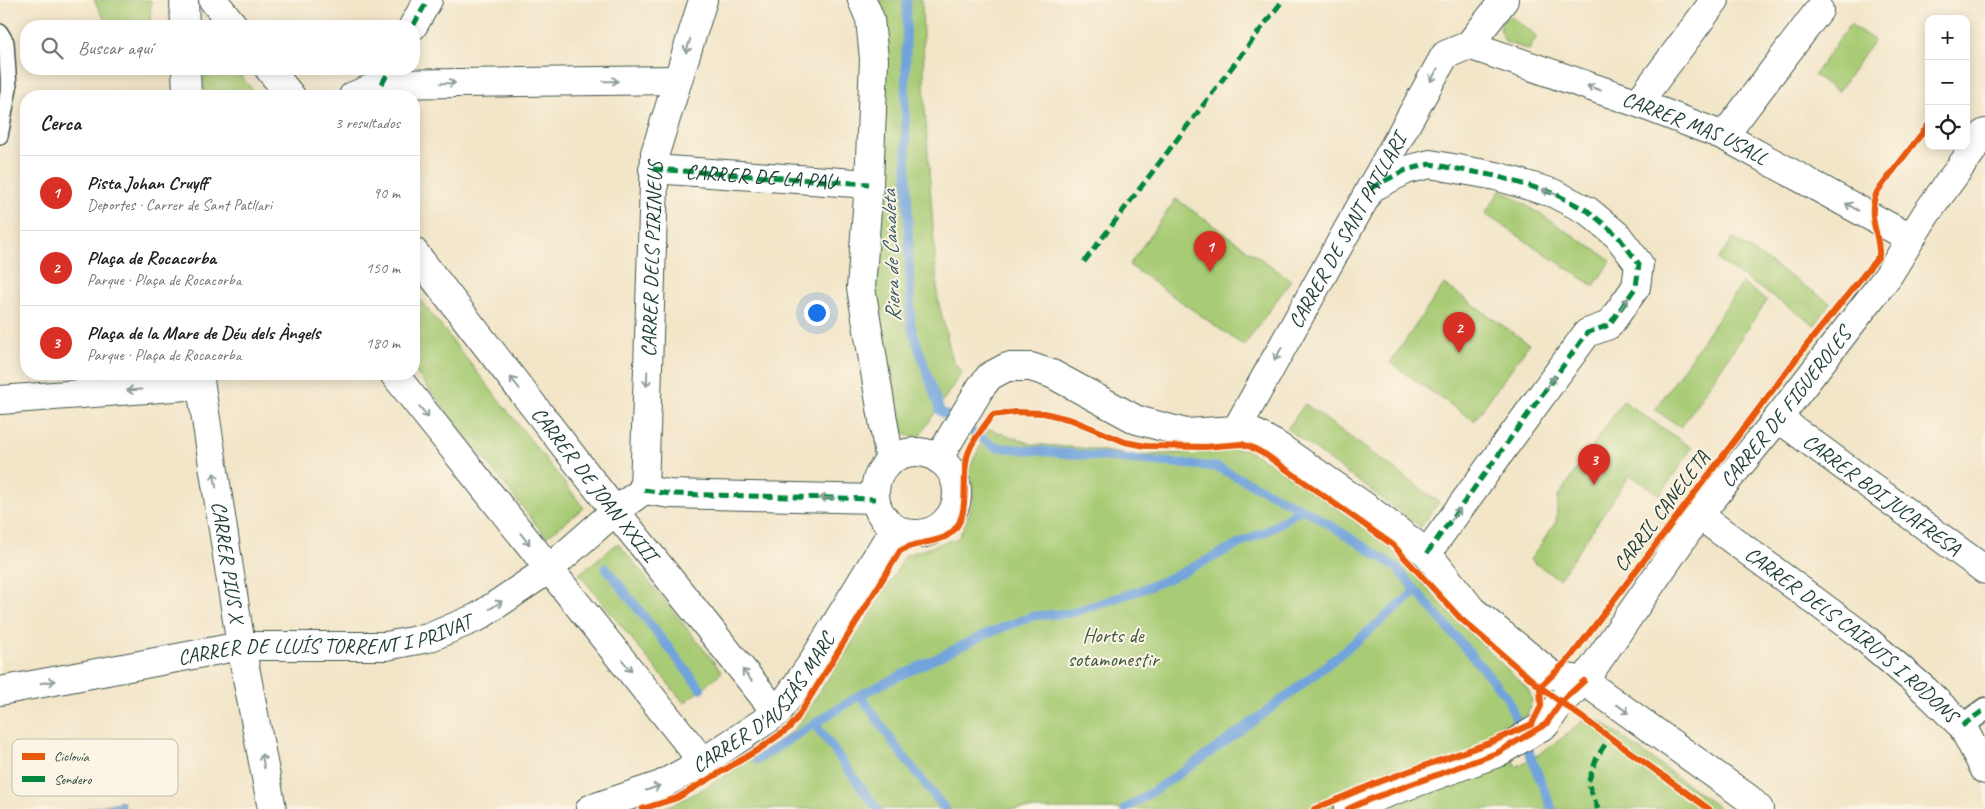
<!DOCTYPE html>
<html lang="es">
<meta charset="utf-8">
<style>
body{margin:0;font-family:Caveat,sans-serif;background:#f2f2f2;color:#222}
.controls{position:absolute;right:15px;top:15px;display:grid;overflow:hidden;border-radius:10px;box-shadow:0 2px 12px #0003}
.controls button{width:45px;height:45px;display:grid;place-items:center;padding:0;border:0;border-bottom:1px solid #e0e0e0;background:#fff;color:#222;font:25px sans-serif}
.you{position:absolute;left:816px;top:312px;width:18px;height:18px;margin:-12px;border:4px solid #fff;border-radius:50%;background:#1a73e8;box-shadow:0 0 0 8px #1a73e833}
.badge{display:grid;place-items:center;width:32px;height:32px;border-radius:50%;background:#d93025;color:#fff;font-size:16px;font-weight:700}
.pin{position:absolute;translate:-50% -41px;filter:drop-shadow(0 1px 2px #0008)}
.pin::after{content:'';position:absolute;top:26px;width:18px;height:15px;background:inherit;clip-path:polygon(0 0,100% 0,50% 100%)}
.list{margin:0;padding:0;list-style:none}
h2{display:flex;justify-content:space-between;align-items:center;height:65px;margin:0;padding:0 20px;font-size:21px}
h2 small{font-size:16px;font-weight:400;color:#767676}
.list li{display:grid;grid-template-columns:32px 1fr auto;gap:15px;align-items:center;box-sizing:border-box;height:75px;padding:0 20px;border-top:1px solid #e0e0e0}
.list b{display:block;font-size:19px;white-space:nowrap}
.list p{margin:0;font-size:16px;white-space:nowrap;color:#767676}
.list em{font-size:16px;font-style:normal;color:#767676}
.icon{flex:none;width:28px;height:28px;fill:none;stroke:currentColor;stroke-width:2;stroke-linecap:round;stroke-linejoin:round}
.map{position:relative;flex:none;width:1985px;height:809px;overflow:hidden}
.search{position:absolute;background:#fff;box-shadow:0 2px 12px #0003;left:20px;top:20px;width:400px;height:55px;display:flex;align-items:center;gap:12px;box-sizing:border-box;padding:0 18px;border-radius:20px;color:#767676;font-size:19px}
.panel{position:absolute;background:#fff;box-shadow:0 2px 12px #0003;left:20px;top:90px;width:400px;height:290px;border-radius:20px}
.map>svg:first-child{display:block}
.green{fill:#a8cb74;stroke:#648454}
.water{fill:#71a3dc;stroke:#487088}
.lines{fill:none;stroke-linecap:round;stroke-linejoin:round}
.stream{stroke:#71a3dc;stroke-width:9}
.service-casing{stroke:#3f564a;stroke-width:18}
.pedestrian-casing{stroke:#3f564a;stroke-width:25}
.minor-casing{stroke:#3f564a;stroke-width:30}
.service{stroke:#fff;stroke-width:15}
.pedestrian{stroke:#fff;stroke-width:22}
.minor{stroke:#fff;stroke-width:28}
.quiet{stroke:#00873e;stroke-width:5;stroke-dasharray:10 5;stroke-linecap:butt}
.cycleway-casing{stroke:#fcf5e5;stroke-width:9}
.cycleway{stroke:#e8590c;stroke-width:6}
.oneway{stroke:#8f9e9a}
.labels{text-anchor:middle;dominant-baseline:central;stroke-width:4;stroke-linejoin:round;paint-order:stroke}
.street-label{font-size:21px;fill:#1f3d34;stroke:#fcf5e5}
.park-label{font-size:21px;fill:#3a5941;stroke:#fcf5e5}
.water-label{font-size:22px;font-style:italic;fill:#385c66;stroke:#fcf5e5}
.key{fill:#fcf5e5;stroke:#babeb0;stroke-width:1}
.key-label{font-size:14px;fill:#1f3d34}
</style>
<div class="map">
<svg width="1985" height="809" viewBox="0 0 1985 809">
<rect width="100%" height="100%" fill="#fcf5e5"/>
<filter id="ink" filterUnits="userSpaceOnUse"><feTurbulence type="fractalNoise" baseFrequency=".02" numOctaves="2"/><feDisplacementMap in="SourceGraphic" scale="10" xChannelSelector="R" yChannelSelector="G"/><feConvolveMatrix kernelMatrix="1 2 1 2 8 2 1 2 1" color-interpolation-filters="sRGB"/></filter>
<filter id="wash" filterUnits="userSpaceOnUse"><feTurbulence type="fractalNoise" baseFrequency=".0096" numOctaves="4" result="noise"/><feDisplacementMap in="SourceGraphic" scale="20" xChannelSelector="R" yChannelSelector="G"/><feGaussianBlur stdDeviation="1.12" result="paint"/><feColorMatrix in="noise" values="0 0 0 0 0 0 0 0 0 0 0 0 0 0 0 0 0 1.4 0 .05"/><feComposite in="paint" operator="in"/></filter>
<g filter="url(#wash)">
<rect width="100%" height="100%" fill="#f2e5c8"/>
<!-- green -->
<g class="green">
<polygon points="94,0 151,0 150,26 108,26"/>
<polygon points="874,0 922,0 925,109 938,300 953,361 962,372 917,440 903,432 872,287 886,114 882,26"/>
<polygon points="1510,16 1537,36 1529,50 1505,42 1500,31 1502,21"/>
<polygon points="1850,24 1874,40 1838,92 1814,75"/>
<polygon points="204,69 235,69 258,96 204,96"/>
<polygon points="1501,189 1611,260 1594,286 1485,214"/>
<polygon points="1176,199 1291,280 1244,346 1129,265"/>
<polygon points="1733,238 1830,303 1815,325 1718,260"/>
<polygon points="1742,283 1767,300 1681,427 1655,410"/>
<polygon points="1444,284 1529,344 1474,421 1390,363"/>
<polygon points="414,292 584,508 546,537 414,370"/>
<polygon points="1623,401 1692,448 1660,495 1630,475 1559,579 1530,560 1556,522 1558,497"/>
<polygon points="1305,404 1439,502 1421,527 1287,429"/>
<path d="M 989,429 L 1032,444 L 1092,449 L 1136,456 L 1245,449 L 1270,463 L 1385,542 L 1455,619 L 1528,689 L 1532,700 L 1527,715 L 1498,728 L 1516,767 C 1544,752 1563,739 1587,717 L 1600,721 L 1721,809 L 660,809 C 695,797 732,771 763,751 C 775,743 788,736 797,726 L 873,611 L 906,555 L 958,538 C 970,515 979,496 968,470 Z"/>
<polygon points="618,543 722,672 684,703 579,574"/>
</g>
<!-- water -->
<polygon class="water" points="123,801 125,809 85,809"/>
<g class="lines">
<!-- stream -->
<g class="stream">
<polyline points="907,0 905,104 911,326 940,411 995,447 1217,467 1314,515 1396,567 1507,697 1552,809"/>
<polyline points="606,568 701,689"/>
<polyline points="860,695 900,752 945,809"/>
<polyline points="815,724 877,809"/>
<polyline points="757,760 860,695 986,634 1033,616 1071,613 1141,590 1175,576 1255,536 1267,531 1301,509"/>
<path d="M 1125,809 C 1228,745 1324,670 1416,591"/>
</g>
</g>
</g>
<g filter="url(#ink)">
<g class="lines">
<defs>
<polyline id="service" points="0,32 6,42 9,88 0,136"/>
<polyline id="pedestrian" points="1962,726 1985,709"/>
<g id="minor">
<polyline points="184,0 185,26"/>
<polyline points="213,0 234,26"/>
<polyline points="862,0 870,19 874,59 869,184 861,288 890,462"/>
<polyline points="413,26 428,0"/>
<path id="s1" d="M 1469,45 L 1638,103 L 1724,136 L 1910,238"/>
<polyline points="1469,45 1504,0"/>
<polyline points="186,69 187,96"/>
<polyline points="269,69 291,96"/>
<polyline points="353,96 382,84 677,80"/>
<polyline points="1638,103 1715,0"/>
<polyline points="1724,136 1819,10"/>
<polyline points="653,169 869,184"/>
<polyline points="1371,188 1406,170 1430,164 1496,176 1553,193 1588,211 1617,235 1639,264 1636,287 1609,325 1587,333 1427,553"/>
<path id="s2" d="M 414,252 L 615,511 L 777,713"/>
<path id="s3" d="M 199,374 L 241,646 L 272,809"/>
<polyline points="394,374 703,762"/>
<polyline points="0,400 200,385"/>
<path id="s4" d="M 1778,418 L 1985,570"/>
<path id="s5" d="M 1236,430 L 1445,55 L 1469,45"/>
<circle cx="916" cy="493" r="41"/>
<polyline points="938,459 981,387 990,376 1007,367 1031,367 1052,374 1137,420 1186,433 1236,430 1256,434 1276,445 1363,505 1427,553 1472,610 1552,675 1584,681 1749,799 1759,809"/>
<path id="s6" d="M 644,490 L 655,153 L 703,0"/>
<polyline points="644,490 670,494 875,499"/>
<path id="s7" d="M 1699,515 L 1861,635 L 1925,690 L 1962,726 L 1985,770"/>
<path id="s8" d="M 0,691 L 241,646 L 386,646 L 428,638 L 478,617 L 549,569 L 615,511 L 644,490"/>
<path id="s9" d="M 590,809 L 661,785 L 703,762 L 777,713 L 810,666 L 887,540"/>
<path id="s10" d="M 1348,809 L 1368,800 L 1497,753 L 1546,724 L 1561,702 L 1584,681 L 1699,515 L 1778,418 L 1888,276 L 1926,214 L 1985,133"/>
</g>
</defs>
<!-- service casing -->
<use href="#service" class="service-casing"/>
<!-- pedestrian casing -->
<use href="#pedestrian" class="pedestrian-casing"/>
<!-- minor casing -->
<use href="#minor" class="minor-casing"/>
<!-- service -->
<use href="#service" class="service"/>
<!-- pedestrian -->
<use href="#pedestrian" class="pedestrian"/>
<!-- minor -->
<use href="#minor" class="minor"/>
<!-- quiet -->
<g class="quiet">
<polyline points="413,26 428,0"/>
<polyline points="382,84 390,69"/>
<path id="s11" d="M 653,169 L 869,184"/>
<polyline points="1371,188 1406,170 1430,164 1496,176 1553,193 1588,211 1617,235 1639,264 1636,287 1609,325 1587,333 1427,553"/>
<polyline points="1084,262 1283,0"/>
<polyline points="644,490 670,494 875,499"/>
<polyline points="1962,726 1985,709"/>
<polyline points="1598,809 1588,783 1597,757 1610,737"/>
</g>
<defs>
<g id="cycleway">
<path d="M 642,809 L 677,798 L 758,750 L 789,728 L 796,720 L 900,551 C 914,542 930,544 945,537 C 976,521 958,477 969,451 C 974,438 985,426 992,415 L 1016,412 L 1044,413 L 1072,420 L 1125,442 L 1146,446 L 1205,447 L 1242,444 L 1251,447 L 1266,455 L 1393,545 L 1461,619 L 1540,687 L 1709,809"/>
<path d="M 1314,809 L 1381,781 L 1489,743 L 1532,724 L 1541,706 L 1540,687 L 1570,658 L 1806,346 L 1879,256 C 1880,232 1866,218 1877,192 L 1929,124"/>
<polyline points="1348,809 1368,800 1497,753 1546,724 1561,702 1584,681"/>
</g>
</defs>
<!-- cycleway casing -->
<use href="#cycleway" class="cycleway-casing"/>
<!-- cycleway -->
<use href="#cycleway" class="cycleway"/>
</g>
<!-- one-way arrows -->
<defs><path id="oneway-shaft" d="M-6 0H5M1.5-3L5.5 0L1.5 3" fill="none" stroke-width="1.6" stroke-linecap="round" stroke-linejoin="round" transform="scale(1.25)"/></defs>
<g class="oneway">
<use href="#oneway-shaft" transform="translate(688 46) rotate(108)"/>
<use href="#oneway-shaft" transform="translate(1434 75) rotate(119)"/>
<use href="#oneway-shaft" transform="translate(611 81) rotate(-1)"/>
<use href="#oneway-shaft" transform="translate(448 83) rotate(-1)"/>
<use href="#oneway-shaft" transform="translate(1594 88) rotate(-161)"/>
<use href="#oneway-shaft" transform="translate(1549 192) rotate(-161)"/>
<use href="#oneway-shaft" transform="translate(1852 207) rotate(-151)"/>
<use href="#oneway-shaft" transform="translate(1624 304) rotate(-54)"/>
<use href="#oneway-shaft" transform="translate(1278 354) rotate(119)"/>
<use href="#oneway-shaft" transform="translate(647 379) rotate(92)"/>
<use href="#oneway-shaft" transform="translate(1551 382) rotate(-54)"/>
<use href="#oneway-shaft" transform="translate(515 383) rotate(-128)"/>
<use href="#oneway-shaft" transform="translate(134 390) rotate(176)"/>
<use href="#oneway-shaft" transform="translate(424 412) rotate(51)"/>
<use href="#oneway-shaft" transform="translate(215 480) rotate(-99)"/>
<use href="#oneway-shaft" transform="translate(827 498) rotate(-179)"/>
<use href="#oneway-shaft" transform="translate(1456 514) rotate(-54)"/>
<use href="#oneway-shaft" transform="translate(525 539) rotate(51)"/>
<use href="#oneway-shaft" transform="translate(496 605) rotate(-34)"/>
<use href="#oneway-shaft" transform="translate(627 666) rotate(51)"/>
<use href="#oneway-shaft" transform="translate(747 675) rotate(-129)"/>
<use href="#oneway-shaft" transform="translate(48 682) rotate(-10)"/>
<use href="#oneway-shaft" transform="translate(1623 709) rotate(36)"/>
<use href="#oneway-shaft" transform="translate(263 761) rotate(-100)"/>
<use href="#oneway-shaft" transform="translate(653 788) rotate(-19)"/>
</g>
</g>
<g class="labels">
<!-- street labels -->
<g class="street-label">
<text stroke="none"><textPath href="#s1" startOffset="241">CARRER MAS USALL</textPath></text>
<text stroke="none"><textPath href="#s11" startOffset="108">CARRER DE LA PAU</textPath></text>
<text stroke="none"><textPath href="#s5" startOffset="228">CARRER DE SANT PATLLARI</textPath></text>
<text stroke="none"><textPath href="#s6" startOffset="231">CARRER DELS PIRINEUS</textPath></text>
<text stroke="none"><textPath href="#s10" startOffset="614">CARRER DE FIGUEROLES</textPath></text>
<text stroke="none"><textPath href="#s2" startOffset="294">CARRER DE JOAN XXIII</textPath></text>
<text stroke="none"><textPath href="#s4" startOffset="129">CARRER BOI JUCAFRESA</textPath></text>
<text transform="translate(1661 511) rotate(-53)">CARRIL CANELETA</text>
<text stroke="none"><textPath href="#s3" startOffset="190">CARRER PIUS X</textPath></text>
<text stroke="none"><textPath href="#s7" startOffset="194">CARRER DELS CAIRUTS I RODONS</textPath></text>
<text stroke="none"><textPath href="#s8" startOffset="330">CARRER DE LLUÍS TORRENT I PRIVAT</textPath></text>
<text stroke="none"><textPath href="#s9" startOffset="209">CARRER D'AUSIÀS MARC</textPath></text>
</g>
<!-- park labels -->
<g class="park-label">
<text x="1113" y="635">Horts de<tspan x="1113" dy="24">sotamonestir</tspan></text>
</g>
<!-- water labels -->
<g class="water-label">
<text transform="translate(891 256) rotate(-92)">Riera de Canaleta</text>
</g>
</g>
<!-- legend -->
<rect x="12" y="739" width="166" height="57" rx="8" class="key"/>
<rect x="22" y="753" width="23" height="7" fill="#e8590c"/>
<rect x="22" y="776" width="23" height="6" fill="#00873e"/>
<g class="key-label">
<text x="54" y="761">Ciclovía</text>
<text x="54" y="784">Sendero</text>
</g>
</svg>
<div class="controls">
<button>+</button>
<button>−</button>
<button><svg class="icon" aria-label="locate" viewBox="0 0 24 24"><circle cx="12" cy="12" r="6"/><path d="M12 2v4M12 18v4M2 12h4M18 12h4"/></svg></button>
</div>
<div class="you"></div>
<div class="pin badge" style="left:1210px;top:272px">1</div>
<div class="pin badge" style="left:1459px;top:353px">2</div>
<div class="pin badge" style="left:1594px;top:485px">3</div>
<div class="search"><svg class="icon" aria-label="search" viewBox="0 0 24 24"><circle cx="10" cy="10" r="6"/><path d="M15 15l6 6"/></svg>Buscar aquí</div>
<section class="panel">
<h2>Cerca<small>3 resultados</small></h2>
<ul class="list">
<li><span class="badge">1</span><div><b>Pista Johan Cruyff</b><p>Deportes · Carrer de Sant Patllari</p></div><em>90 m</em></li>
<li><span class="badge">2</span><div><b>Plaça de Rocacorba</b><p>Parque · Plaça de Rocacorba</p></div><em>150 m</em></li>
<li><span class="badge">3</span><div><b>Plaça de la Mare de Déu dels Àngels</b><p>Parque · Plaça de Rocacorba</p></div><em>180 m</em></li>
</ul>
</section>
</div>
